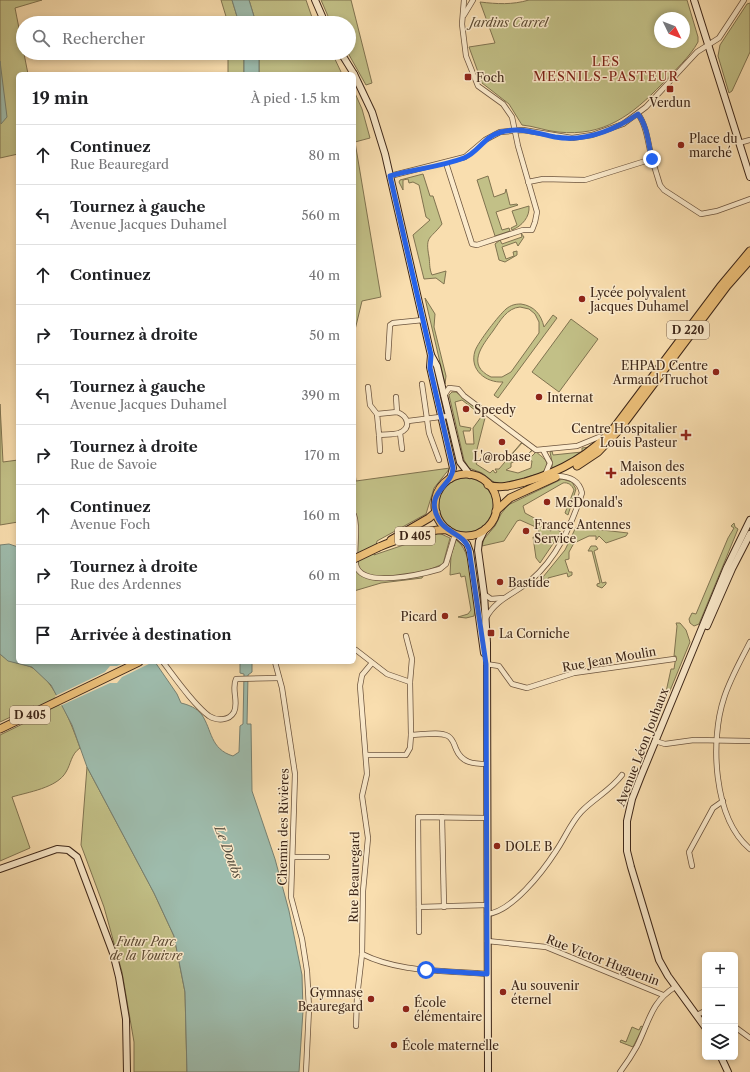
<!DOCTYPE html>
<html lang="fr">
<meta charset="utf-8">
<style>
body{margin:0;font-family:"Libre Caslon Text",serif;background:#f2f2f2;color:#202124}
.controls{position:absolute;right:12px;bottom:12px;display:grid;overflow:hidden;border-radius:6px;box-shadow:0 2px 6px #0003}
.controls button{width:36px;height:36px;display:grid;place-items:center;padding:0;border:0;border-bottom:1px solid #e0e0e0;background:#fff;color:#202124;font:20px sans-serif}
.compass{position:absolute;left:654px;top:12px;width:36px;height:36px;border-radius:50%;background:#fff;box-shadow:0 2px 6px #0003;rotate:133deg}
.stop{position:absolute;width:12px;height:12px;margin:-9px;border:3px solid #2563eb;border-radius:50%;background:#fff}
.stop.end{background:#2563eb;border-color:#fff;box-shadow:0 1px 4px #0008}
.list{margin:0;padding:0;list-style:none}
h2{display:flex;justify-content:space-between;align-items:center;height:52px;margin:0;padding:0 16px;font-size:17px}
h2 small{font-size:13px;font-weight:400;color:#757577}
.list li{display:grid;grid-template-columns:26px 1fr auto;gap:12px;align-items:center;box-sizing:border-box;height:60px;padding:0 16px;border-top:1px solid #e0e0e0}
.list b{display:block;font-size:15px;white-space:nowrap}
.list p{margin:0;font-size:13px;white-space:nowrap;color:#757577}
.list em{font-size:13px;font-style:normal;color:#757577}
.icon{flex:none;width:22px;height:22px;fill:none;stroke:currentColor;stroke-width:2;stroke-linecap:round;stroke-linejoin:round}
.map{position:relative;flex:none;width:750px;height:1072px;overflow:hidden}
.search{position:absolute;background:#fff;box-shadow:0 2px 6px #0003;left:16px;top:16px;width:340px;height:44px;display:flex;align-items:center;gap:10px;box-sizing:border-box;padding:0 14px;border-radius:22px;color:#757577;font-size:15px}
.panel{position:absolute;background:#fff;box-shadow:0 2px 6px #0003;left:16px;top:72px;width:340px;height:592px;border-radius:6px}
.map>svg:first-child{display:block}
.green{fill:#c2c087;stroke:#807350;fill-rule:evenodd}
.water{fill:#9ebcad;stroke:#778071}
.pier{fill:#f9deaf}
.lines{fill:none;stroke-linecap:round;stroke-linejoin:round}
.street-casing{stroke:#6c543e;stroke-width:6}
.secondary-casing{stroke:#3d2618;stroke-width:8}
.primary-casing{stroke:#3d2618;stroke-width:9}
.street{stroke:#fbeacb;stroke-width:4.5}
.secondary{stroke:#fbeacb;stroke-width:6}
.primary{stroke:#ecbf78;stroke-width:7}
.primary-bridge-casing{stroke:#3d2618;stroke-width:9;stroke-linecap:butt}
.primary-bridge{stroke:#ecbf78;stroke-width:7}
.route{stroke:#2563eb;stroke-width:5}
.poi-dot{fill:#8f2418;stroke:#fbeacb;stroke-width:1.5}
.labels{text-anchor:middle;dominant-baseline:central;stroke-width:3;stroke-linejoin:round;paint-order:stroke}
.shield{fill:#fbeacb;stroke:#76614e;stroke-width:1}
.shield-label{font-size:11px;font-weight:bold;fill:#3d2618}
.park-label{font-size:12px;font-style:italic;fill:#5e4c34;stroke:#fbeacb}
.poi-label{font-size:12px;fill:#3d2618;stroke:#fbeacb;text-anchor:start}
.street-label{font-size:12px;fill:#3d2618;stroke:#fbeacb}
.neighbourhood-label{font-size:13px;letter-spacing:1px;fill:#7a1f14;stroke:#fbeacb}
.water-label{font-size:13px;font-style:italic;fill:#554c3d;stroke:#fbeacb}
</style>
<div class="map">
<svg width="750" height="1072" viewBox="0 0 750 1072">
<rect width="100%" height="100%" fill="#f9deaf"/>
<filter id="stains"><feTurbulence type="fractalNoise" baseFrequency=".005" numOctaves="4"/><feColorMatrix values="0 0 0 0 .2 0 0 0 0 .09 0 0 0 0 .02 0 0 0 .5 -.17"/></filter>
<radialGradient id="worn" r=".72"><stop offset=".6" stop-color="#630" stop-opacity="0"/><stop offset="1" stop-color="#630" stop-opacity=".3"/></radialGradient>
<!-- green -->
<g class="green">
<polygon points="0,0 42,0 15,8 28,74 18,74 18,154 0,158"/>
<polygon points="221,0 232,0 239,23 228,23"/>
<polygon points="249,0 306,0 314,23 256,23"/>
<polygon points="321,0 351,0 372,83 366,85 348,53 349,23 331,23"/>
<path d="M 529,0 L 687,0 L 698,37 L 698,42 C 690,57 674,71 662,84 C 632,115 604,137 558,132 C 546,131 534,126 522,125 L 509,104 L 482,83 L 469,47 L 495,43 L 480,2 C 497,4 512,5 529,0 ZM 660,18 L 684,18 L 684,42 L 660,42 Z"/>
<polygon points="750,3 750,52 732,91 729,93 718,56 720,45 747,4"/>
<rect x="228" y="53" width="16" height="21"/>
<polygon points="259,53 332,53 342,74 259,74"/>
<polygon points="354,91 362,109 370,138 355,142 381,297 362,301 354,334"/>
<path d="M 423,174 L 430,196 L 433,196 L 442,224 C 430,240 425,235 429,257 C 430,263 429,268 432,275 L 446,271 L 444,284 L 436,278 L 424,279 L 413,235 L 430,220 L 426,217 L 419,185 L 413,182 L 409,183 L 408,179 L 403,180 L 403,190 L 399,182 L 400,180 Z"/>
<polygon points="488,176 494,197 505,193 506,189 510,205 517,204 518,205 496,212 502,230 509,228 510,231 495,236 477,180"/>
<path d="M 529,206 C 530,217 522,226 512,230 L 511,228 L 517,225 L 512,211 Z"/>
<polygon points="521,233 524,237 518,246 516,242 502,247 506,259 514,256 513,252 517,251 517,255 505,262 499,260 495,244 500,240 502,244 522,237"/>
<polygon points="425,298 435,314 434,327 446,376 445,384"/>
<path d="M 521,304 C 534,306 541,314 544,327 L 553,315 L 557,318 L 498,398 L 494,395 L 503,382 C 486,383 469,370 475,351 C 478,342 499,315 506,309 C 511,305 515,304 521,304 ZM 520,307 L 529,309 L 535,314 L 539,322 L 539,333 L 511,372 L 502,377 L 491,377 C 466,365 482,346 493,331 C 500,321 507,308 520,307 Z"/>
<polygon points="571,319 598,339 559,392 532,372"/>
<path d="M 452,392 L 456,392 L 477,408 L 476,411 L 462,400 L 455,402 L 460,426 L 471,428 L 470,431 L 463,431 L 466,444 L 474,444 L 473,428 L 484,413 L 486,414 L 474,461 L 478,461 L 476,464 L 490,473 L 493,470 L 495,473 L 497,472 L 495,469 L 499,469 L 522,442 L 533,450 L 529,453 L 532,450 L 522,443 L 513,453 L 519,457 L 518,460 L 511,463 L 511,467 L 506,470 L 518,473 L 531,468 L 532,461 L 523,459 L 525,457 L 529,459 L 536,452 C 545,459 552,463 542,473 L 501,484 L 495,483 L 482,473 L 469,468 L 464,460 L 449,395 Z"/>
<polygon points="0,404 3,462 18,460 18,522 0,525"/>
<polygon points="590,447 580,455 552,469 552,462 550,452 552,451 553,455 582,452 582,448"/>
<polygon points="354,465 356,481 450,468 434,488 426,514 377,541 374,555 439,533 450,538 443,564 426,571 422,578 381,583 354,591"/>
<circle cx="466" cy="505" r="28"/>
<path d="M 562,479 L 572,482 L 576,489 L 568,515 L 565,513 L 574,490 C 572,485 568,482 563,483 L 523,506 L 525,513 L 536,519 L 536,524 L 551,531 L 551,526 L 561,532 L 540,563 L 536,558 L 533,537 L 540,536 L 538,528 L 520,520 L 517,521 L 504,541 L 482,546 L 484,539 L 495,526 L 501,514 L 508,505 Z"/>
<polygon points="734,523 735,527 738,529 699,624 694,626 690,623 689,619 692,613 696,614 728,538 734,528 731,526"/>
<polygon points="576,527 628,533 626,536 606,543 599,536 596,540 596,536 589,536 574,543 569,552 569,559 565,560 569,572 572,572 572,575 568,577 567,573 548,578 548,582 544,581 543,577 565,550"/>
<path d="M 456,540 C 472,550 473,591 475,609 L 474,616 L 466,618 L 458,617 L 468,614 L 471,610 L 465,576 L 461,577 L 460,573 L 450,575 L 451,555 Z"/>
<polygon points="591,546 596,546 598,549 594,551 602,583 606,582 606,584 602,588 597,586 597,584 600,583 592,551 588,551"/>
<polygon points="676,623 680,623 686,630 690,642 669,693 666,692 671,669 674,669 676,656 674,656 677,626"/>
<path d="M 0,654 C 11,664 19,662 31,667 C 54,678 72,725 80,748 C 71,754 71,764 66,772 C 57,788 28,792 12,797 L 30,848 L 0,861 L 0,735 L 39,716 L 34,706 L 0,722 Z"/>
<polygon points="87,767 154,893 174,936 185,992 187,1072 134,1072 134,1042 122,972 104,907 81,845"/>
<polygon points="641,1026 643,1027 633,1047 620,1042 621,1040 626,1042 632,1027 639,1030"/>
</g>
<!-- water -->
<g class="water">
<polygon points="232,0 249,0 256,23 239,23"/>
<rect x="244" y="53" width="15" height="21"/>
<polygon points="0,61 7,117 1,124"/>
<path d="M 9,544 L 18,547 L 18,662 L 155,662 L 177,694 L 181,703 C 189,705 197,708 202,715 C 212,730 210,749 233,756 L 239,752 L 240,726 L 243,724 L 244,674 L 240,673 L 240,662 L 252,662 L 252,672 L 248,675 L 247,724 L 251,724 L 252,791 L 275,859 L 289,911 L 302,975 L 303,1011 L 299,1072 L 187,1072 L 185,992 L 174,936 L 154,893 L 87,767 L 72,725 L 51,685 L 32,667 L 8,661 L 0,654 L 0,545 Z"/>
</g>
<!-- pier -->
<polygon class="pier" points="126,662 153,662 122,677 117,683 110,683 60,706 55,696 105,672 110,666 117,666"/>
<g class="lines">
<defs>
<g id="street">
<polyline points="464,15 473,0"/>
<path d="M 638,114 C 647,126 648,144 652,159"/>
<polyline points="739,143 750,140"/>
<polyline points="446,163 472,244 477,245 523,230 532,230 535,222 537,212 518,146 512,117 503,104 478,86 466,56 462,24 464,0"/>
<polyline points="390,176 465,157 485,140 500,132 523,130 572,138 592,135 623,124 646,107 697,52 719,38 744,0"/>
<polyline points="528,182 543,179 585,180 652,159 660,185 664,190 701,214 717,211 750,199"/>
<polyline points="388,358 390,325 393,323 423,320"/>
<polyline points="422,384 429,433 439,460"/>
<polyline points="368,387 370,405 377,414"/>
<polyline points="444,396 449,388 458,389 464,396 536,450 577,446 599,437 603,440"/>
<polyline points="396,397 397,412"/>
<path d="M 397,412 C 408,416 412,428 399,433 C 393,435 385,434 379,435 L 377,414 Z"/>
<polyline points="408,421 448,416"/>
<polyline points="400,433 402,449"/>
<polyline points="379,435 380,451"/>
<polyline points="543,450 550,463 545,475"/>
<path d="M 354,515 C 359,530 353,549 356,565 C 361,589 423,574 440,569 L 446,564 L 455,534"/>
<polyline points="484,594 491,599 503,598"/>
<path d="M 486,618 C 496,599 514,594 530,581 C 557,558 571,526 582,493 C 579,480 570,477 558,476"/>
<polyline points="406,636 412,659 410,682"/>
<path d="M 750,642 C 741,660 730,679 724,698 C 710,740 713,818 750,849"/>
<path d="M 356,650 L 387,674 L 410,682 L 411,735 C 421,735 439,731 448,736 C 453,739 454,744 456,749 C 462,763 473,764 487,764"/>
<path d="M 163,662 C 176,679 193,704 209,716 C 217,721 229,721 234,712 C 239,702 231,689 236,679 L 279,678"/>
<polyline points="275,662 282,688 295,774 291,897 302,939 307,971 309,1008 306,1072"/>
<path d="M 372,663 L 362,675 L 360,686 L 367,774 L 362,796 L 368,838 L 363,891 L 362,954 C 400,973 445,970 487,974"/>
<polyline points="486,664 499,666 512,684 527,688 574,673 674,659"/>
<polyline points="655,741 665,744 694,740 750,741"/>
<polyline points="367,755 406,755 410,748 411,735"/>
<polyline points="442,817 444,907"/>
<polyline points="293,857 327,857"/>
<polyline points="692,866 689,852 713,808 723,801"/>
<polyline points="419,907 487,905"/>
<path d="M 487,914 C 512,912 543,871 556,851 C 565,838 570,824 581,812 C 593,799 611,790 622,775"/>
<polyline points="419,932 418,817 487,818"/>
<polyline points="487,941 546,947 663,995"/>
<polyline points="697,1015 705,1011"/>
<polyline points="356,1026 357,997 362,954"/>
<polyline points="735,1027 750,1038"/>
<path d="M 620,1072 C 626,1064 632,1055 637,1046 C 649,1022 651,1002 675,987"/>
</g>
<g id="secondary">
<polyline points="315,0 325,23"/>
<polyline points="694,0 750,177"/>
<polyline points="341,53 354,74"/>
<polyline points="354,74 372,112 385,154 431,355 430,367 453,468 450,479"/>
<polyline points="431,355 437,366 460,462 470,475"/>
<polyline points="485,529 479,541 478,550 484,594 487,643 488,1072"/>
<polyline points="457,535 467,544 470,552 484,653"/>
<polyline points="707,626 732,569 750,534"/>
<polyline points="0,869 57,849 68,850 77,857 113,953 119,977 126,1019 127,1072"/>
<polyline points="705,1027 668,976 659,960 631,867 627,851 627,821 632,799 641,776 727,567 750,520"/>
<polyline points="721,1057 728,1072"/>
</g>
<g id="primary">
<polyline points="577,466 598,452 619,430 727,286 750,260"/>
<circle cx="466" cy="505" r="31"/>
<path d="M 488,485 C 501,489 513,485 525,482 C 560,472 590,456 614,428 L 720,287 L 750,251"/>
<polyline points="496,511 510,498 556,477"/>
<polyline points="391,540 429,518 436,512"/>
<path d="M 379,547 C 395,540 431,528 448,530"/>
<polyline points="0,729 139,662"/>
</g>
</defs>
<!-- street casing -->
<use href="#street" class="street-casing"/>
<!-- secondary casing -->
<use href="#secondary" class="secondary-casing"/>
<!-- primary casing -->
<use href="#primary" class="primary-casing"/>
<!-- street -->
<use href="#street" class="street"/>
<!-- secondary -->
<use href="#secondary" class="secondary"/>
<!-- primary -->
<use href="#primary" class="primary"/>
<defs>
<polyline id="primary-bridge" points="354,559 379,547"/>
</defs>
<!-- primary-bridge casing -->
<use href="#primary-bridge" class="primary-bridge-casing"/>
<!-- primary-bridge -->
<use href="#primary-bridge" class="primary-bridge"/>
</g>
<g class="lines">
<!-- route -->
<path class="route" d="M 426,970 L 487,974 L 486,664 L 469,549 C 464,534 446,533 439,520 C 423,492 453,486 453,468 L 430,368 L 431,355 L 390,176 C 414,169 440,167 464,158 C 479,152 483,137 501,132 C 520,127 536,133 555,137 C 585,142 613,131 638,114 C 648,127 648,144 652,159"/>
</g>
<!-- markers -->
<g class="poi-dot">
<rect x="464" y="73" width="8" height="8" rx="2"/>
<rect x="666" y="85" width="8" height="8" rx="2"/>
<circle cx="681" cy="145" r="4"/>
<circle cx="582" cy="299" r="4"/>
<circle cx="716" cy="372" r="4"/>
<circle cx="539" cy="397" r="4"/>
<circle cx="466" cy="409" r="4"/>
<path d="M684 429h4v4h4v4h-4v4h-4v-4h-4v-4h4z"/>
<circle cx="502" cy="442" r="4"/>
<path d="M609 467h4v4h4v4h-4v4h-4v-4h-4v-4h4z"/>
<circle cx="547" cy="502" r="4"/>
<circle cx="526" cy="531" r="4"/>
<circle cx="500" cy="582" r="4"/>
<circle cx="445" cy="616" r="4"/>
<rect x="487" y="629" width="8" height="8" rx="2"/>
<circle cx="497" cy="846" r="4"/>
<circle cx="503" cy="992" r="4"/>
<circle cx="371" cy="999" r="4"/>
<circle cx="406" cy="1009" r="4"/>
<circle cx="394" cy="1045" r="4"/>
</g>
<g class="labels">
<!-- shield labels -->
<g class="shield">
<rect x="667" y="321" width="42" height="18" rx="3"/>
<rect x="395" y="527" width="40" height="18" rx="3"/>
<rect x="10" y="706" width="40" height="18" rx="3"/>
</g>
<g class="shield-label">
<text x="688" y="330">D 220</text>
<text x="415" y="536">D 405</text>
<text x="30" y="715">D 405</text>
</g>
<!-- park labels -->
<g class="park-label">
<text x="509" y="22">Jardins Carrel</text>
<text x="146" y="941">Futur Parc<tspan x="146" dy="14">de la Vouivre</tspan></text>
</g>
<!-- poi labels -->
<g class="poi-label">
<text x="476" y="77">Foch</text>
<text x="670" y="102" text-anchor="middle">Verdun</text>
<text x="689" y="138">Place du<tspan x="689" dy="14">marché</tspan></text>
<text x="590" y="292">Lycée polyvalent<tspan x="590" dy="14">Jacques Duhamel</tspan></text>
<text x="708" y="365" text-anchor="end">EHPAD Centre<tspan x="708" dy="14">Armand Truchot</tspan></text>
<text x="547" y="397">Internat</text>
<text x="474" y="409">Speedy</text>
<text x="677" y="428" text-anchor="end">Centre Hospitalier<tspan x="677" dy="14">Louis Pasteur</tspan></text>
<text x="502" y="456" text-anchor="middle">L'@robase</text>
<text x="620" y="466">Maison des<tspan x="620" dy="14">adolescents</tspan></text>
<text x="555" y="502">McDonald's</text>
<text x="534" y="524">France Antennes<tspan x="534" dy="14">Service</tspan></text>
<text x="508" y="582">Bastide</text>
<text x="437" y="616" text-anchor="end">Picard</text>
<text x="499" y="633">La Corniche</text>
<text x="505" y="846">DOLE B</text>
<text x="511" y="985">Au souvenir<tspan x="511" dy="14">éternel</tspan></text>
<text x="363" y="992" text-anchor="end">Gymnase<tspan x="363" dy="14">Beauregard</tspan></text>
<text x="414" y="1002">École<tspan x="414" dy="14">élémentaire</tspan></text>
<text x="402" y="1045">École maternelle</text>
</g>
<!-- street labels -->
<g class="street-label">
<text transform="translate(609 659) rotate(-10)">Rue Jean Moulin</text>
<text transform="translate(642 747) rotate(-69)">Avenue Léon Jouhaux</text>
<text transform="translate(283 827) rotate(-89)">Chemin des Rivières</text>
<text transform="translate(354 877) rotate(-89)">Rue Beauregard</text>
<text transform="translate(603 960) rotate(21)">Rue Victor Huguenin</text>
</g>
<!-- neighbourhood labels -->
<g class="neighbourhood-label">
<text x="606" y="61">LES<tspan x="606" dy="15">MESNILS-PASTEUR</tspan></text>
</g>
<!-- water labels -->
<g class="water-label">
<text transform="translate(229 852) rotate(69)">Le Doubs</text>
</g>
</g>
<rect width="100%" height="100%" filter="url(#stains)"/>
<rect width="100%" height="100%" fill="url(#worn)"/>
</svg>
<div class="controls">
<button>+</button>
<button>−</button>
<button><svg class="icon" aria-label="layers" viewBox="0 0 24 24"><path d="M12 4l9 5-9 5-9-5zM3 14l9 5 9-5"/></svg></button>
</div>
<svg class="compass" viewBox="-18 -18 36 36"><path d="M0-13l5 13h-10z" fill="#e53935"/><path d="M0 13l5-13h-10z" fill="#757577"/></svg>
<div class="stop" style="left:426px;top:970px"></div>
<div class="stop end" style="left:652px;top:159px"></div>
<div class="search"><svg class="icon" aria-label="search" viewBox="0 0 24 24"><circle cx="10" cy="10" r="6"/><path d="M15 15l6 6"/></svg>Rechercher</div>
<section class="panel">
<h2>19 min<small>À pied · 1.5 km</small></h2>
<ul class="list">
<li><svg class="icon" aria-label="ahead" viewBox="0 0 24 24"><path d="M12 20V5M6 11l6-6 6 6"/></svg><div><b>Continuez</b><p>Rue Beauregard</p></div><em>80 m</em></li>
<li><svg class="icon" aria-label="left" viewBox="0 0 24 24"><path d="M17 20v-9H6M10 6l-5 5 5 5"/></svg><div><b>Tournez à gauche</b><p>Avenue Jacques Duhamel</p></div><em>560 m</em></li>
<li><svg class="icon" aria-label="ahead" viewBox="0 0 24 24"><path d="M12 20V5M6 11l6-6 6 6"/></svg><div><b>Continuez</b></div><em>40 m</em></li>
<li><svg class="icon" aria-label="right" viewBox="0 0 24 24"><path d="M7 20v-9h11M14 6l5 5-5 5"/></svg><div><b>Tournez à droite</b></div><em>50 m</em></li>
<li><svg class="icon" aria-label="left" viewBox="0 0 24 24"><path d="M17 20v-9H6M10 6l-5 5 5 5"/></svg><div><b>Tournez à gauche</b><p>Avenue Jacques Duhamel</p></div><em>390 m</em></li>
<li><svg class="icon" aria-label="right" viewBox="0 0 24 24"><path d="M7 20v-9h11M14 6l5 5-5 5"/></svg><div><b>Tournez à droite</b><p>Rue de Savoie</p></div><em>170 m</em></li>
<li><svg class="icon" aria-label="ahead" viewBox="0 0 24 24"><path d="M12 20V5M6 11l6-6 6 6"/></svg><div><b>Continuez</b><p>Avenue Foch</p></div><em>160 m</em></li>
<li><svg class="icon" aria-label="right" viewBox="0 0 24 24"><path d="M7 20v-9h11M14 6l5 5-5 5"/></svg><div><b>Tournez à droite</b><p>Rue des Ardennes</p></div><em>60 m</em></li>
<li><svg class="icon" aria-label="arrive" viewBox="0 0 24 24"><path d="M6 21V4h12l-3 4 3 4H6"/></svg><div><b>Arrivée à destination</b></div></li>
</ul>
</section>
</div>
